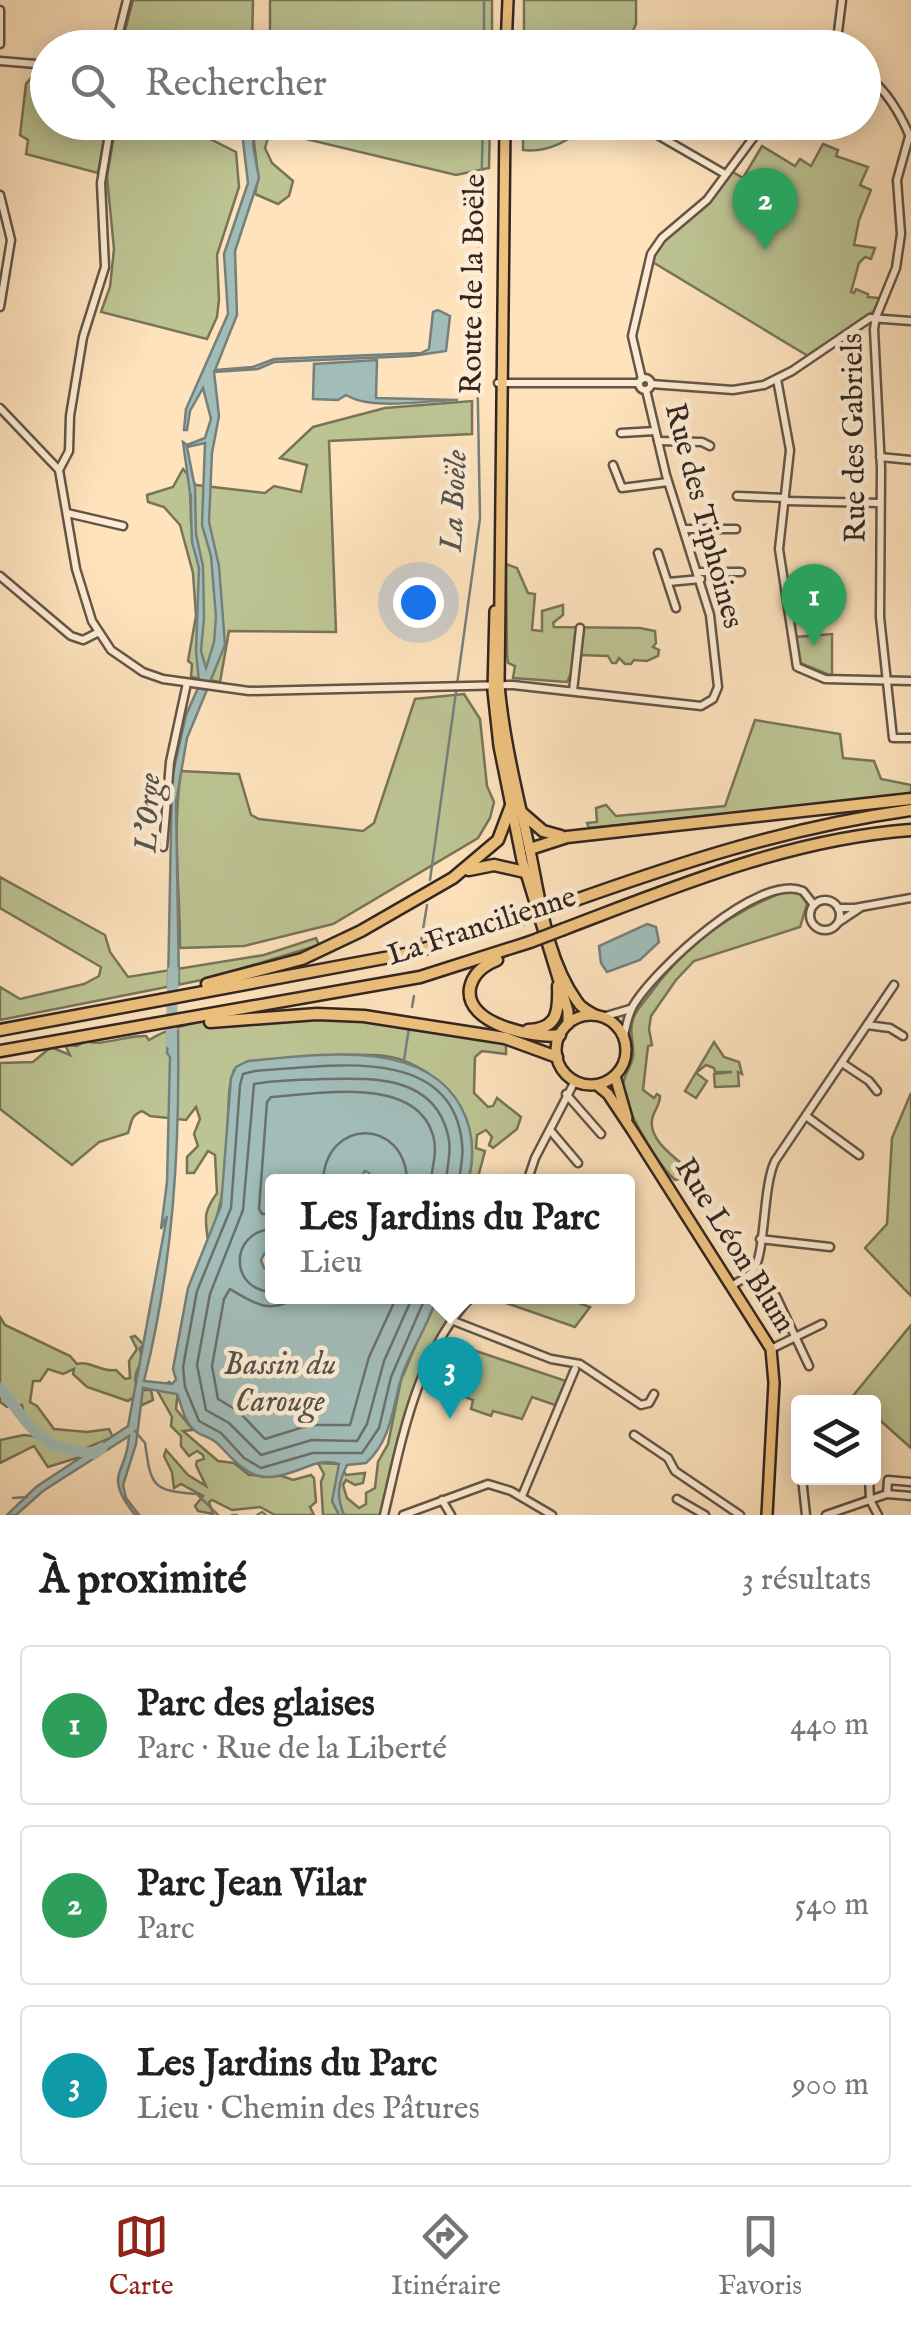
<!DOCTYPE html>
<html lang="fr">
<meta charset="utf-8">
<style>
body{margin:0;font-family:"IM FELL English",serif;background:#f2f2f2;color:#202124}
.controls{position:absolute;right:30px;bottom:30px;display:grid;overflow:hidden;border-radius:10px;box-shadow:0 5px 25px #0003}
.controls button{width:90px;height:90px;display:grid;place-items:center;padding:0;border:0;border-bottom:2px solid #e0e0e0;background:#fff;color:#202124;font:50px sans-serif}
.you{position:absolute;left:418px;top:602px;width:35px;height:35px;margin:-25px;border:8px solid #fff;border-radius:50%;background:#1a73e8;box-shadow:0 0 0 15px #1a73e833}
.badge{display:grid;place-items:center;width:65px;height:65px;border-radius:50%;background:#8f2418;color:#fff;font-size:32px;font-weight:700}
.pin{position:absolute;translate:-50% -82px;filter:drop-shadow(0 2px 5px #0008)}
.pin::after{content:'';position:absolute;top:52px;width:35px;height:30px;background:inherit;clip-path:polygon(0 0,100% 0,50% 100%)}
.popup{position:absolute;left:265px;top:1174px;width:370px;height:130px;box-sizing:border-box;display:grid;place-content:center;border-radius:10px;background:#fff;filter:drop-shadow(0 2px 8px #0005);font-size:32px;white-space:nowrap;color:#757577}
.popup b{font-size:38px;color:#202124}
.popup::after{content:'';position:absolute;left:50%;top:100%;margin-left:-20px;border:20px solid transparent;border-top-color:#fff}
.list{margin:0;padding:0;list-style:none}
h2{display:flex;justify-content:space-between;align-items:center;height:130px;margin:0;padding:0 40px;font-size:42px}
h2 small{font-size:32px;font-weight:400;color:#757577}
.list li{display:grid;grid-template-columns:65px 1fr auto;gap:30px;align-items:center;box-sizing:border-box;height:160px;margin:0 20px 20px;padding:0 20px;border:2px solid #e0e0e0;border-radius:10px}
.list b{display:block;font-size:38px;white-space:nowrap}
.list p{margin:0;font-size:32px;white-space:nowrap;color:#757577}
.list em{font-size:32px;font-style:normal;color:#757577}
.icon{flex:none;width:55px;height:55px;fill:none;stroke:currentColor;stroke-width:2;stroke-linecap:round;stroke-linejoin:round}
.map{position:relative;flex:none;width:911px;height:1515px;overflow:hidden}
.search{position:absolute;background:#fff;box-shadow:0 5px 25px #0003;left:30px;right:30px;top:30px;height:110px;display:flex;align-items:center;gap:25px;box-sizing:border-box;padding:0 35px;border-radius:55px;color:#757577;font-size:38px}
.sheet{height:670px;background:#fff}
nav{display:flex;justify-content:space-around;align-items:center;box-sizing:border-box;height:140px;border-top:2px solid #e0e0e0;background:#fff;font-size:28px;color:#757577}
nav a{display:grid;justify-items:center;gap:5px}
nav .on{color:#8f2418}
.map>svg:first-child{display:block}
.green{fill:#bdc493;stroke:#78745a;stroke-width:2.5}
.water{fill:#a2bdb9;stroke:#75807c;stroke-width:2.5;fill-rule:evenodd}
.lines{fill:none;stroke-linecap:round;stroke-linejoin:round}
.shore{stroke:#6a716d;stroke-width:2.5}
.stream{stroke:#75807c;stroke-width:2.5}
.river{stroke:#a2bdb9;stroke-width:11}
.minor-casing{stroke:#655448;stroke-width:11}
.major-casing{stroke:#322521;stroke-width:14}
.highway-casing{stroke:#322521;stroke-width:15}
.minor{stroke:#feedd4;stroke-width:6}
.major{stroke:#efc27e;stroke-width:9}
.highway{stroke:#efc27e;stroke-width:10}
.highway-bridge-casing{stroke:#322521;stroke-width:15;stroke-linecap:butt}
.highway-bridge{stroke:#efc27e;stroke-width:10}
.labels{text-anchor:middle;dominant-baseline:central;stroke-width:9;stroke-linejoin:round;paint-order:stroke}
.street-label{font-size:30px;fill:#322521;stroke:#feedd4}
.water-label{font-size:32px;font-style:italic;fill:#54534f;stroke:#feedd4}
</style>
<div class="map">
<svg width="911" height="1515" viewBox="0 0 911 1515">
<rect width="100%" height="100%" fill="#fee3bd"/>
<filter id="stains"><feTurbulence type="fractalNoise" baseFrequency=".002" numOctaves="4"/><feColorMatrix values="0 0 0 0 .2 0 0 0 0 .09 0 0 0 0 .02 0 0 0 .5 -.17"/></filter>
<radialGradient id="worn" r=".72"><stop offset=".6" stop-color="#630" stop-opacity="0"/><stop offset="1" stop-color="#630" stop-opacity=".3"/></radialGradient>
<!-- green -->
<g class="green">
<polygon points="133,0 253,0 252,47 195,47 125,31"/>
<polygon points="270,0 492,0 492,47 270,48"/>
<polygon points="524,0 636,0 636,24 626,47 524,47"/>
<polygon points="39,68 47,69 48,122 107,123 98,173 26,154 28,140 20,135 26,84"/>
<polygon points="116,123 178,123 236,152 239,187 217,255 219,300 217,317 207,339 101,312 110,287 114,249 107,177"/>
<path d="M 254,123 L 490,123 L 489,168 L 456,175 L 277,132 L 268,138 L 265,148 L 272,163 L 293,181 L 289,196 L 278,204 L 255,194 C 262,170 251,147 254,123 Z"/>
<path d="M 523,123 L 523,122 L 587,123 C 572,141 546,153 523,150 Z"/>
<polygon points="823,144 838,150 836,156 868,167 860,185 871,190 859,220 854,245 875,248 871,259 865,257 859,263 851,292 854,293 856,289 868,294 868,297 880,298 874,311 808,356 651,261 660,244 709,203 731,171 743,178 762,146 795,166 800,159 811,166"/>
<polygon points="472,401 472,434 329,441 336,632 229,631 220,682 191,677 192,664 188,661 196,616 193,573 180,525 164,507 148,502 147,495 173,487 183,469 196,485 265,493 274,486 301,492 307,465 280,458 313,427 385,408"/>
<polygon points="506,564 517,568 528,593 535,594 532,630 542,631 542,611 563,605 563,615 553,623 554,627 640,628 655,631 656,643 653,647 659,650 658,656 647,661 634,660 631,664 625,664 619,658 616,663 612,663 608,656 580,655 567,682 513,678 515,666 508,663 507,655"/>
<polygon points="832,634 832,676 800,663 795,637"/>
<path d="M 464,694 L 480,719 L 487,786 L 494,802 L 490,818 L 478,838 L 333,924 L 244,946 L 180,948 C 180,889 172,830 181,771 L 239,774 L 251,815 L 259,819 L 363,831 L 374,823 L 415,699 Z"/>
<polygon points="755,720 840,734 843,758 874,761 881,779 911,785 911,795 589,828 587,823 597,822 596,808 606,805 616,816 725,806"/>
<polygon points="0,877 105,935 110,952 128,977 264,955 316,938 319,945 207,979 0,1020 0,987 20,999 84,984 99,976 101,967 0,908"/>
<path d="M 789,890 L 801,893 L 807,904 L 800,927 L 694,961 L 676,980 L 651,1016 L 649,1029 L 652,1045 L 648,1046 L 643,1090 L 654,1098 L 657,1094 L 660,1096 C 660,1106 653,1111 652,1120 C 649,1140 674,1157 686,1167 L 684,1178 L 675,1180 C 659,1166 623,1107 623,1086 C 623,1076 631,1067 633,1057 C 635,1044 628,1032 633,1019 C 636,1010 644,1002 650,994 C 685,945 732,911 789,890 Z"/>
<path d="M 336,1017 L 506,1042 L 506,1054 L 482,1051 L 475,1057 L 474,1093 L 488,1107 L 493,1106 L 497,1098 L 521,1117 L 517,1129 L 493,1148 L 489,1145 L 492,1137 L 486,1130 L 477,1135 L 476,1148 L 485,1151 L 477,1181 L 468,1181 C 483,1126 453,1078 399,1059 C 372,1049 284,1059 250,1061 L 234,1070 C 228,1085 229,1101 228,1117 C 226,1161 226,1201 208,1241 C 205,1217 203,1213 217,1193 L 215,1155 L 208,1151 L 194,1173 L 187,1173 L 187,1157 L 198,1146 L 194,1134 L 200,1119 L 196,1107 L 186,1120 L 150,1116 L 142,1111 C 130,1116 132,1122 128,1133 L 99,1142 L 72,1165 L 0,1109 L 0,1063 L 33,1062 L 51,1047 L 70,1055 L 65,1045 L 77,1046 L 86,1041 C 100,1047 127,1035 146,1036 L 149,1040 C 197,1010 280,1017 336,1017 Z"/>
<polygon points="714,1042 724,1057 739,1062 742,1074 738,1072 739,1086 715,1087 714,1074 732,1072 715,1072 714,1068 706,1065 696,1073 707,1081 696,1098 685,1091"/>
<polygon points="911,1093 911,1296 865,1248 887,1224 892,1138"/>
<path d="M 436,1297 L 467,1297 C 412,1353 402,1442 382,1515 L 323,1515 L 321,1482 L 324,1474 L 318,1463 L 340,1464 L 346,1475 L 365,1473 L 363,1483 L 355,1485 L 346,1480 L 343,1485 L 347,1498 L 359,1508 L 366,1504 L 366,1493 L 375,1488 L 378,1462 L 388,1444 L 401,1380 Z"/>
<polygon points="489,1297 562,1297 590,1307 575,1327"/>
<path d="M 0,1317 L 5,1325 L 70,1356 L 77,1364 C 90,1360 102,1373 116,1370 L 125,1379 L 130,1378 L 129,1361 L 137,1349 L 131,1337 L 135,1336 L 144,1345 L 140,1348 L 142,1363 C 135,1370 133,1382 139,1390 L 151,1390 L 153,1400 L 142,1405 L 137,1395 L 128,1401 L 87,1387 L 73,1374 L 74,1369 L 63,1374 L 48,1369 L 40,1381 L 33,1381 L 30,1402 L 37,1406 L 54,1429 L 87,1432 L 109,1429 L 113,1437 L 86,1448 L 77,1458 L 48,1467 L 34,1446 L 0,1463 L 0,1440 L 24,1435 L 41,1437 L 37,1427 L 26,1424 L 22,1405 L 7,1407 L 0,1402 Z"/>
<polygon points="911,1325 911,1448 874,1415 874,1402 859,1402 852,1397"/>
<polygon points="443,1340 566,1381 555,1405 532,1397 522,1419 493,1411 491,1416 471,1409 473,1400 428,1382"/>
<polygon points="169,1382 178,1389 176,1409 193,1430 183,1431 218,1461 234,1463 249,1475 282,1476 293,1480 311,1475 314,1478 316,1502 310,1507 314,1515 275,1515 260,1507 232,1510 212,1500 209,1502 213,1514 198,1511 195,1506 203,1496 181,1484 174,1488 172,1472 164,1456 166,1450 188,1475 206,1486 196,1465 197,1461 204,1459 203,1455 197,1451 189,1456 181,1446 181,1436 171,1426 172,1417 158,1392"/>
</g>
<!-- water -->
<g class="water">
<path d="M 245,123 L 254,123 L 253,145 L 259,178 L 235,251 L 237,315 L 215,370 L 253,367 L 274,359 L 421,353 L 429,349 L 433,312 L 438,310 L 450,316 L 446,351 L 412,356 L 274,362 L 258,369 L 214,372 L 219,416 L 212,453 L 209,522 L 219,566 L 225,645 L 210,682 L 199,681 L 196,652 L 199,568 L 192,542 L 190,493 L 183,442 L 187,445 L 205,438 L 211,419 L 203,388 L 190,411 L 187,430 L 184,430 L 186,409 L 228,314 L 224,254 L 248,183 L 243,141 ZM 205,443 L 202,525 L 211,556 L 216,617 L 214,642 L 206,668 L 201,651 L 204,618 L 203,566 L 196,534 L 195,488 L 187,447 Z"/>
<path d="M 377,360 L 376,398 L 458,400 C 428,400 372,411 346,395 L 338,400 L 313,399 L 314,364 Z"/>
<polygon points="198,688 207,690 187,738 176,802 179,985 168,987 172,778 186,715"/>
<polygon points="647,924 656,927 659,942 640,960 607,972 601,963 599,946"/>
<path d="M 178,1031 C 180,1149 173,1266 144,1381 L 172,1384 L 176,1380 L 173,1369 L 188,1288 L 221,1206 L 231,1078 L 236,1067 L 248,1061 C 314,1055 424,1037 461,1107 C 474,1131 475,1155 468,1181 L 370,1181 L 369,1173 L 365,1171 L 359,1181 L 272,1182 L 272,1252 L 265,1253 L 261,1260 L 264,1268 L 272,1269 L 272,1296 L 436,1297 L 434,1305 C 426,1328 413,1348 404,1370 C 392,1402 394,1438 366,1463 L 347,1465 C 338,1483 336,1496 344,1515 L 339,1515 L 332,1501 L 339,1464 C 328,1460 319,1462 309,1466 C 263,1484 253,1482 220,1446 C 214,1439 208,1438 200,1434 C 184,1426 183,1408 177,1394 L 143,1388 L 136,1444 L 123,1485 L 126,1498 L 139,1515 L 135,1515 C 102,1473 127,1475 129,1436 L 43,1491 L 16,1515 L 7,1515 L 36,1487 L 128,1426 L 167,1216 L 161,1229 L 167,1182 L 170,1057 L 167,1053 L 169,1032 Z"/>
</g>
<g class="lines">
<!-- shore -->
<g class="shore">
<path d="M 323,1182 C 325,1117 406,1117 407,1182"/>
<path d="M 272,1214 L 262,1214 L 259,1209 L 267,1102 L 271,1097 C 319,1094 415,1075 433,1135 C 438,1152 432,1165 431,1182"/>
<path d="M 272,1229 C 229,1232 229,1290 272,1292"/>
<path d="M 297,1296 C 272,1316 253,1303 230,1289 L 224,1299 L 212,1366 L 218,1399 L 238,1411 L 265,1439 L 310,1425 L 350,1425 L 369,1357 L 397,1296"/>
<path d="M 413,1296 L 384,1361 L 367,1424 L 357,1441 L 312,1440 L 261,1455 L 229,1423 L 206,1410 L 197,1365 L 210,1294 L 243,1210 L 254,1084 C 276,1080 301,1080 324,1079 C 373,1078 434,1075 448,1135 C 452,1151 447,1165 446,1182"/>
<path d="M 426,1296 L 391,1377 L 379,1428 L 362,1453 L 313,1453 L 261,1468 L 244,1458 L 221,1433 L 199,1421 L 185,1387 L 183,1367 L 197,1291 L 231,1208 L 240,1085 L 243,1074 L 255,1071 C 325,1067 452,1042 462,1143 C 464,1157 460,1168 459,1182"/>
</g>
<!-- stream -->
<g class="stream">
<polyline points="484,48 484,0"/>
<polyline points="191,495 191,522"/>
<polyline points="430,880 480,518 477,354 483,122"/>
<polyline points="421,942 427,905"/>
<polyline points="412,1007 414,996"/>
<polyline points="404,1060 409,1028"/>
<path d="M 135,1431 L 145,1443 C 151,1485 151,1491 197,1494 L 218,1515"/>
<polyline points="13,1498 27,1497"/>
<polyline points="232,1515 237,1515"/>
<polyline points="257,1515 262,1512 266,1515"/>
</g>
<!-- river -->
<g class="river">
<polyline points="171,1043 173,971"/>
<path d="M 0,1388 C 18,1409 35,1442 63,1448 C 73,1451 84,1451 94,1454 L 102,1448"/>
</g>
<defs>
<g id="minor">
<polyline points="0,10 0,44"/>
<polyline points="115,48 127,0"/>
<polyline points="836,48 842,0"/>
<polyline points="0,61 48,65"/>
<path d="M 864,74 C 885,87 901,115 910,137"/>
<polyline points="635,122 725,174"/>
<polyline points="909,137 897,180 901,234 896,268 876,317 874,329 881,468 880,617 893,738 911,738"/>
<polyline points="0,195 11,240 0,307"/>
<circle cx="645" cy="384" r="6"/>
<polyline points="642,379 632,336 651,254 662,238 707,200 765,122"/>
<polyline points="777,379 790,450 779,549 797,667 825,679 911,681"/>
<polyline points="498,383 639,383"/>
<polyline points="651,384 733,390 764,385 792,371 870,318 911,321"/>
<polyline points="0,408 59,470 76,569 92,621 111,650 143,672 163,679 249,691 513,685 701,706 713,699 718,687 710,615 666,475 646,390"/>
<polyline points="621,433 655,431"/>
<polyline points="658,441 702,442 710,446"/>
<polyline points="880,457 911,460"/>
<polyline points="613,465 622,488 668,482"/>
<polyline points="59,470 69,451 70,416 83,337 105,267 101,183 111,122"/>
<polyline points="737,496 785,498"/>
<polyline points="785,501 879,503"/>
<polyline points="67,513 123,526"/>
<polyline points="684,529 736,529"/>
<polyline points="658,553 676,608"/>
<polyline points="698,572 741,572"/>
<polyline points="0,576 71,636 83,640 97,633"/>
<polyline points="668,582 701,579"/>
<polyline points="573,691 580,628"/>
<polyline points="163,847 170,762 187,683"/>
<circle cx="825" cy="915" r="15"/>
<polyline points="838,908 855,908 911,898"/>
<polyline points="839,922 860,908"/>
<polyline points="603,1017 630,1009"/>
<polyline points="867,1025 890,1028 903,1036"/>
<path d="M 624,1036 C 626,1026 628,1015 633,1006 C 655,969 759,872 803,891 L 814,905"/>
<polyline points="842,1063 869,1081 877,1091"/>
<polyline points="566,1094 601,1134"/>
<polyline points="806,1116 859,1155"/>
<polyline points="550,1130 578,1163"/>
<polyline points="527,1182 535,1158 575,1081"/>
<polyline points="760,1239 830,1247"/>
<path d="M 732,1286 C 738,1281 747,1278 752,1272 C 766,1258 762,1188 775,1161 L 894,985"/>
<polyline points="776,1296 809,1366"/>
<polyline points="451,1320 551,1359 580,1364 641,1405 649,1403 654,1394"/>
<polyline points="771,1349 822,1324"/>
<polyline points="798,1426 798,1451"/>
<polyline points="634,1435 668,1458 675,1471 740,1515"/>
<polyline points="802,1478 806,1515"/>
<polyline points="869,1478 870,1500 878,1515"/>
<polyline points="887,1494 888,1480 911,1482"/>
<polyline points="522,1496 575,1369"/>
<polyline points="677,1499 705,1515"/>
<polyline points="442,1500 451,1515"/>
<path d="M 384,1515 C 402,1439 416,1355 472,1296"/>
<polyline points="403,1515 488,1484 511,1491 552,1515"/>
<polyline points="826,1515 887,1494 911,1496"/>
</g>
<g id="major">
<polyline points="506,48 508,0"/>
<path d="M 505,122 L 499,685 C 504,740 517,792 529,846 C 540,896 546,958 577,1001 C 581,1008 588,1011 595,1015"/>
<polyline points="495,611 493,691 499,746 522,860 568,1011 568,1024"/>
<circle cx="591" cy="1050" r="35"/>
<polyline points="615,1076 627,1118"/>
<polyline points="597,1085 608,1094 632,1130 771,1349 774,1383 767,1515"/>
</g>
<g id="highway">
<polyline points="521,812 543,831 561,836"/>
<polyline points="530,849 567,837 911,799"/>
<polyline points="469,870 494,865 525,872"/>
<path d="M 556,907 C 676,864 784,828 911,810"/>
<path d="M 564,929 C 677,886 789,839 911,830"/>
<path d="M 497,960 C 484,965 473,973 470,988 C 464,1024 534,1039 560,1035"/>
<polyline points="207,984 302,959 361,931 453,878 498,840 512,803"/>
<polyline points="210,1022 317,1014 364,1016 505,1038 557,1057"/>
<polyline points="0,1030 411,953 523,918"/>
<path d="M 528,1030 C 558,1029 559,1011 558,986"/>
<polyline points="0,1051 420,977 530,942"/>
</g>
</defs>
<!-- minor casing -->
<use href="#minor" class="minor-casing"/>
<!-- major casing -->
<use href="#major" class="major-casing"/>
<!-- highway casing -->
<use href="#highway" class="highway-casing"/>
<!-- minor -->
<use href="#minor" class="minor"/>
<!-- major -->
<use href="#major" class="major"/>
<!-- highway -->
<use href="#highway" class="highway"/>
<defs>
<g id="highway-bridge">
<polyline points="523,918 556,907"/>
<polyline points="530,942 564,929"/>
</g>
</defs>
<!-- highway-bridge casing -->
<use href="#highway-bridge" class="highway-bridge-casing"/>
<!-- highway-bridge -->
<use href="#highway-bridge" class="highway-bridge"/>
</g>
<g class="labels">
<!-- street labels -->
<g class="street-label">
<text transform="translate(474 284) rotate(-89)">Route de la Boële</text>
<text transform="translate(855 438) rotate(-91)">Rue des Gabriels</text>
<text transform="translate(703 516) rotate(75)">Rue des Tiphoines</text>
<text transform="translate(482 927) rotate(-18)">La Francilienne</text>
<text transform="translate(734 1246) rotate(58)">Rue Léon Blum</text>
</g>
<!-- water labels -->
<g class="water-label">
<text transform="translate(455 501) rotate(-87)">La Boële</text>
<text transform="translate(149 813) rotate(-87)">L'Orge</text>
<text x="280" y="1365">Bassin du<tspan x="280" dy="37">Carouge</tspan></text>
</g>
</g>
<rect width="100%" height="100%" filter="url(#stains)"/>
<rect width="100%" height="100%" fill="url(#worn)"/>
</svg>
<div class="controls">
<button><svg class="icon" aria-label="layers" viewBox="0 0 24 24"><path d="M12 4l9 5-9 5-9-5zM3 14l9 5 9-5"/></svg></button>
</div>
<div class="you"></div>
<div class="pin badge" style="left:814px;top:646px;background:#2e9e5b">1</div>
<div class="pin badge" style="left:765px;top:250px;background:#2e9e5b">2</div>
<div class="pin badge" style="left:450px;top:1419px;background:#0f9aa8">3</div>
<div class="popup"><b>Les Jardins du Parc</b>Lieu</div>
<div class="search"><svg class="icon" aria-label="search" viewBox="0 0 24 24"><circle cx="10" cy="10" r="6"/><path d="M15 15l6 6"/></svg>Rechercher</div>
</div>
<section class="sheet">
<h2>À proximité<small>3 résultats</small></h2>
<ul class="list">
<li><span class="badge" style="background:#2e9e5b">1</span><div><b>Parc des glaises</b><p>Parc · Rue de la Liberté</p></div><em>440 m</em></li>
<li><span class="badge" style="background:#2e9e5b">2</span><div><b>Parc Jean Vilar</b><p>Parc</p></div><em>540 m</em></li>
<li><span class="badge" style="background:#0f9aa8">3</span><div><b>Les Jardins du Parc</b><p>Lieu · Chemin des Pâtures</p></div><em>900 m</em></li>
</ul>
</section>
<nav>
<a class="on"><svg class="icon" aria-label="map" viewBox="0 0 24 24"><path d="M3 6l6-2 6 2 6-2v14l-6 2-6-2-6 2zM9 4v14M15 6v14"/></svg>Carte</a>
<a><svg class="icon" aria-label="directions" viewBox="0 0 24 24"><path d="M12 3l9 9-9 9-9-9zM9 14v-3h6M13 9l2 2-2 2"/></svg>Itinéraire</a>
<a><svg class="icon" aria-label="saved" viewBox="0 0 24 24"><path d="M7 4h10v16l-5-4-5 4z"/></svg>Favoris</a>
</nav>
